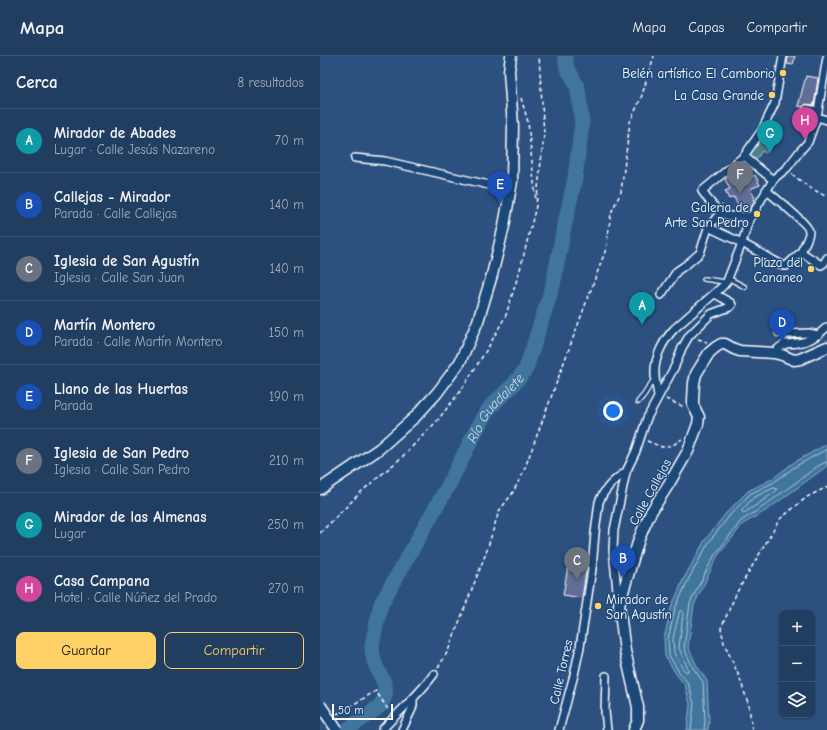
<!DOCTYPE html>
<html lang="es">
<meta charset="utf-8">
<style>
body{margin:0;font-family:"Comic Neue",sans-serif;background:#2d4869;color:#f1f3f6}
.controls{position:absolute;right:12px;bottom:12px;display:grid;overflow:hidden;border-radius:8px;box-shadow:0 1px 3px #0004}
.controls button{width:36px;height:36px;display:grid;place-items:center;padding:0;border:0;border-bottom:1px solid #3e5675;background:#213d60;color:#f1f3f6;font:20px sans-serif}
.scale{position:absolute;left:12px;bottom:10px;width:61px;box-sizing:border-box;padding-left:4px;border:2px solid #fff;border-top:0;font-size:11px;line-height:14px;white-space:nowrap;color:#fff;-webkit-text-stroke:3px #1f4a7a;paint-order:stroke}
.you{position:absolute;left:293px;top:355px;width:14px;height:14px;margin:-10px;border:3px solid #fff;border-radius:50%;background:#1a73e8;box-shadow:0 0 0 6px #1a73e833}
.badge{display:grid;place-items:center;width:26px;height:26px;border-radius:50%;background:#ffd166;color:#fff;font-size:13px;font-weight:700}
.pin{position:absolute;translate:-50% -33px;filter:drop-shadow(0 1px 2px #0008)}
.pin::after{content:'';position:absolute;top:21px;width:14px;height:12px;background:inherit;clip-path:polygon(0 0,100% 0,50% 100%)}
.list{margin:0;padding:0;list-style:none}
h2{display:flex;justify-content:space-between;align-items:center;height:52px;margin:0;padding:0 16px;font-size:17px}
h2 small{font-size:13px;font-weight:400;color:#a2aebd}
.list li{display:grid;grid-template-columns:26px 1fr auto;gap:12px;align-items:center;box-sizing:border-box;height:64px;padding:0 16px;border-top:1px solid #3e5675}
.list b{display:block;font-size:15px;white-space:nowrap}
.list p{margin:0;font-size:13px;white-space:nowrap;color:#a2aebd}
.list em{font-size:13px;font-style:normal;color:#a2aebd}
.actions{display:flex;gap:8px;padding:12px 16px}
.actions a{flex:1;padding:9px 0;border:1px solid #ffd166;border-radius:8px;text-align:center;font-size:14px;color:#ffd166}
.actions .main{background:#ffd166;color:#111}
.icon{flex:none;width:22px;height:22px;fill:none;stroke:currentColor;stroke-width:2;stroke-linecap:round;stroke-linejoin:round}
.map{position:relative;flex:none;width:507px;height:674px;overflow:hidden}
header{display:flex;align-items:center;gap:24px;box-sizing:border-box;height:56px;padding:0 20px;background:#213d60;border-bottom:1px solid #3e5675}
header strong{font-size:19px}
nav{display:flex;gap:22px;margin-inline-start:auto;font-size:14px}
main{display:flex}
aside{flex:1;background:#213d60}
.map>svg:first-child{display:block}
.green{fill:#4b7f8c;stroke:#a5bfc6}
.water{fill:#41769e;stroke:#8dadc5}
.lines{fill:none;stroke-linecap:round;stroke-linejoin:round}
.shore{stroke:#b3c8d8;stroke-width:1}
.river{stroke:#41769e;stroke-width:15}
.building{fill:#636e98;stroke:#fff}
.lane-casing{stroke:#fff;stroke-width:6}
.street-casing{stroke:#fff;stroke-width:10}
.secondary-casing{stroke:#fff;stroke-width:13}
.path{stroke:#fff;stroke-width:1.5;stroke-dasharray:4 3;stroke-linecap:butt}
.lane{stroke:#1f4a7a;stroke-width:3.5}
.street{stroke:#1f4a7a;stroke-width:7}
.secondary{stroke:#1f4a7a;stroke-width:10}
.secondary-bridge-casing{stroke:#fff;stroke-width:13;stroke-linecap:butt}
.secondary-bridge{stroke:#1f4a7a;stroke-width:10}
.poi-dot{fill:#ffd166;stroke:#1f4a7a;stroke-width:1.5}
.labels{text-anchor:middle;dominant-baseline:central;stroke-width:3;stroke-linejoin:round;paint-order:stroke}
.poi-label{font-size:13px;fill:#fff;stroke:#1f4a7a;text-anchor:end}
.street-label{font-size:13px;fill:#fff;stroke:#1f4a7a}
.water-label{font-size:14px;font-style:italic;fill:#d0dde7;stroke:#1f4a7a}
</style>
<header>
<strong>Mapa</strong>
<nav><a>Mapa</a><a>Capas</a><a>Compartir</a></nav>
</header>
<main>
<aside>
<h2>Cerca<small>8 resultados</small></h2>
<ul class="list">
<li><span class="badge" style="background:#0f9aa8">A</span><div><b>Mirador de Abades</b><p>Lugar · Calle Jesús Nazareno</p></div><em>70 m</em></li>
<li><span class="badge" style="background:#1a4fb4">B</span><div><b>Callejas - Mirador</b><p>Parada · Calle Callejas</p></div><em>140 m</em></li>
<li><span class="badge" style="background:#6b7280">C</span><div><b>Iglesia de San Agustín</b><p>Iglesia · Calle San Juan</p></div><em>140 m</em></li>
<li><span class="badge" style="background:#1a4fb4">D</span><div><b>Martín Montero</b><p>Parada · Calle Martín Montero</p></div><em>150 m</em></li>
<li><span class="badge" style="background:#1a4fb4">E</span><div><b>Llano de las Huertas</b><p>Parada</p></div><em>190 m</em></li>
<li><span class="badge" style="background:#6b7280">F</span><div><b>Iglesia de San Pedro</b><p>Iglesia · Calle San Pedro</p></div><em>210 m</em></li>
<li><span class="badge" style="background:#0f9aa8">G</span><div><b>Mirador de las Almenas</b><p>Lugar</p></div><em>250 m</em></li>
<li><span class="badge" style="background:#d1479c">H</span><div><b>Casa Campana</b><p>Hotel · Calle Núñez del Prado</p></div><em>270 m</em></li>
</ul>
<div class="actions"><a class="main">Guardar</a><a>Compartir</a></div>
</aside>
<div class="map">
<svg width="507" height="674" viewBox="0 0 507 674">
<rect width="100%" height="100%" fill="#2c5180"/>
<filter id="ink" filterUnits="userSpaceOnUse"><feTurbulence type="fractalNoise" baseFrequency=".025" numOctaves="2"/><feDisplacementMap in="SourceGraphic" scale="8" xChannelSelector="R" yChannelSelector="G"/><feConvolveMatrix kernelMatrix="1 2 1 2 8 2 1 2 1" color-interpolation-filters="sRGB"/></filter>
<g filter="url(#ink)">
<!-- green -->
<polygon class="green" points="442,79 453,87 446,97 442,95 435,105 428,99"/>
<!-- water -->
<polygon class="water" points="507,388 507,410 447,454 423,468 397,501 374,549 368,591 377,610 387,625 389,665 388,674 367,674 370,648 365,629 356,618 345,600 344,583 351,552 364,522 385,484 407,456 428,435 452,423 473,407"/>
<g class="lines">
<!-- shore -->
<g class="shore">
<polygon points="454,432 457,433 456,435 441,446 424,457 422,456 422,454 433,442"/>
<polygon points="360,555 362,555 363,557 359,592 368,613 368,615 366,616 363,613 354,597 353,583"/>
<polyline points="371,674 374,647 368,627 359,616 349,599 348,583 355,553 368,524 389,486 410,459 430,438 454,426 476,410 507,393"/>
<polyline points="384,674 385,665 383,626 373,612 364,592 370,547 394,500 421,465 444,450 498,410 504,407 507,406"/>
</g>
<!-- river -->
<path class="river" id="s1" d="M 27,674 L 60,650 C 72,631 62,625 55,608 C 53,601 52,595 52,589 L 61,548 L 128,430 L 162,363 L 171,350 L 194,328 L 206,313 L 233,229 L 244,172 L 255,122 L 262,67 L 258,33 L 253,22 L 247,12 L 245,0"/>
</g>
<!-- building -->
<g class="building">
<polygon points="468,0 475,0 473,9 467,8"/>
<polygon points="486,20 498,22 494,49 486,48 483,51 478,50"/>
<polygon points="422,115 426,123 435,119 440,129 430,133 435,142 433,143 434,146 429,155 424,155 420,149 418,150 414,141 409,143 405,135 410,133 405,123"/>
<polygon points="249,505 267,508 262,542 243,539"/>
</g>
<g class="lines">
<defs>
<g id="lane">
<polyline points="408,222 425,231"/>
<polyline points="384,223 405,226"/>
<polyline points="318,346 324,339 334,323"/>
</g>
<g id="street">
<polyline points="487,53 498,55"/>
<polyline points="497,61 507,64"/>
<polyline points="424,100 453,124"/>
<polyline points="35,102 65,105 169,129 190,137"/>
<path d="M 446,134 C 453,140 489,169 489,175 C 490,180 483,191 481,196"/>
<path d="M 431,160 L 408,160 C 398,157 387,143 382,135 L 424,100 L 442,74 L 455,47 L 463,0"/>
<polyline points="388,171 422,187 464,210 466,210 481,196 501,209 504,207 507,202"/>
<polyline points="341,239 357,215 367,208 380,197 388,172 401,156"/>
<polyline points="459,277 466,278 489,277 498,279"/>
<path d="M 454,297 C 457,294 460,290 464,289 C 468,287 472,288 477,287 C 489,286 498,280 507,271"/>
<path d="M 338,340 C 337,333 335,326 335,318 C 334,302 343,285 354,273 L 404,229 L 407,225 L 422,187 L 429,164 L 453,124 L 457,120 L 467,112 L 480,95 L 488,86 L 497,61 L 507,1"/>
<polyline points="298,545 293,494 294,474 306,416 316,395 327,362 355,310 362,292 369,280 391,258 410,251 412,249 411,247 395,238"/>
<polyline points="286,620 285,655 287,674"/>
<path d="M 62,674 C 79,655 99,639 114,618"/>
<polyline points="82,674 92,653 93,649 93,644"/>
<path d="M 239,674 L 254,619 L 260,591 L 272,513 L 275,477 L 279,446 C 284,433 295,423 306,416"/>
</g>
<g id="secondary">
<polyline points="0,433 59,393 95,361 117,337 140,306 158,265 172,219 184,170 192,125 193,70 189,15 191,0"/>
<polyline points="314,674 318,664 318,651 305,595 299,549 319,483 324,471 331,456 350,426 368,395 378,368 379,361 373,349 373,344 374,327 376,318 389,297 396,291 401,288 405,288 414,293 420,295 454,297 462,299 474,304 480,303 507,291"/>
</g>
</defs>
<!-- lane casing -->
<use href="#lane" class="lane-casing"/>
<!-- street casing -->
<use href="#street" class="street-casing"/>
<!-- secondary casing -->
<use href="#secondary" class="secondary-casing"/>
<!-- path -->
<g class="path">
<polyline points="201,42 208,66 216,146"/>
<polyline points="472,118 487,130 507,141"/>
<polyline points="378,283 387,286"/>
<polyline points="346,343 364,351"/>
<polyline points="327,385 342,391 353,389 362,383"/>
<polyline points="0,477 42,435 81,402 117,365 142,333 169,290 186,259 201,210 216,150 224,79 219,0"/>
<polyline points="118,612 128,595 166,497 179,455 192,438 203,417 286,193 291,157 301,136 310,66 321,42 334,0"/>
<polyline points="17,658 56,635 69,655"/>
<polyline points="432,674 429,650 419,620 404,587 401,572 417,536 460,463 487,441 507,431"/>
</g>
<!-- lane -->
<use href="#lane" class="lane"/>
<!-- street -->
<use href="#street" class="street"/>
<!-- secondary -->
<use href="#secondary" class="secondary"/>
<defs>
<polyline id="secondary-bridge" points="0,649 17,674"/>
</defs>
<!-- secondary-bridge casing -->
<use href="#secondary-bridge" class="secondary-bridge-casing"/>
<!-- secondary-bridge -->
<use href="#secondary-bridge" class="secondary-bridge"/>
</g>
</g>
<!-- markers -->
<g class="poi-dot">
<circle cx="463" cy="17" r="4"/>
<circle cx="452" cy="39" r="4"/>
<circle cx="437" cy="158" r="4"/>
<circle cx="491" cy="213" r="4"/>
<circle cx="278" cy="550" r="4"/>
</g>
<g class="labels">
<!-- poi labels -->
<g class="poi-label">
<text x="455" y="17">Belén artístico El Camborio</text>
<text x="444" y="39">La Casa Grande</text>
<text x="429" y="151">Galeria de<tspan x="429" dy="15">Arte San Pedro</tspan></text>
<text x="483" y="206">Plaza del<tspan x="483" dy="15">Cananeo</tspan></text>
<text x="286" y="543" text-anchor="start">Mirador de<tspan x="286" dy="15">San Agustín</tspan></text>
</g>
<!-- street labels -->
<g class="street-label">
<text transform="translate(330 436) rotate(-61)">Calle Callejas</text>
<text transform="translate(241 616) rotate(-77)">Calle Torres</text>
</g>
<!-- water labels -->
<g class="water-label">
<text stroke="none"><textPath href="#s1" startOffset="375">Río Guadalete</textPath></text>
</g>
</g>
</svg>
<div class="controls">
<button>+</button>
<button>−</button>
<button><svg class="icon" aria-label="layers" viewBox="0 0 24 24"><path d="M12 4l9 5-9 5-9-5zM3 14l9 5 9-5"/></svg></button>
</div>
<div class="scale">50 m</div>
<div class="you"></div>
<div class="pin badge" style="left:322px;top:269px;background:#0f9aa8">A</div>
<div class="pin badge" style="left:303px;top:522px;background:#1a4fb4">B</div>
<div class="pin badge" style="left:257px;top:524px;background:#6b7280">C</div>
<div class="pin badge" style="left:462px;top:286px;background:#1a4fb4">D</div>
<div class="pin badge" style="left:180px;top:148px;background:#1a4fb4">E</div>
<div class="pin badge" style="left:420px;top:138px;background:#6b7280">F</div>
<div class="pin badge" style="left:450px;top:97px;background:#0f9aa8">G</div>
<div class="pin badge" style="left:485px;top:84px;background:#d1479c">H</div>
</div>
</main>
